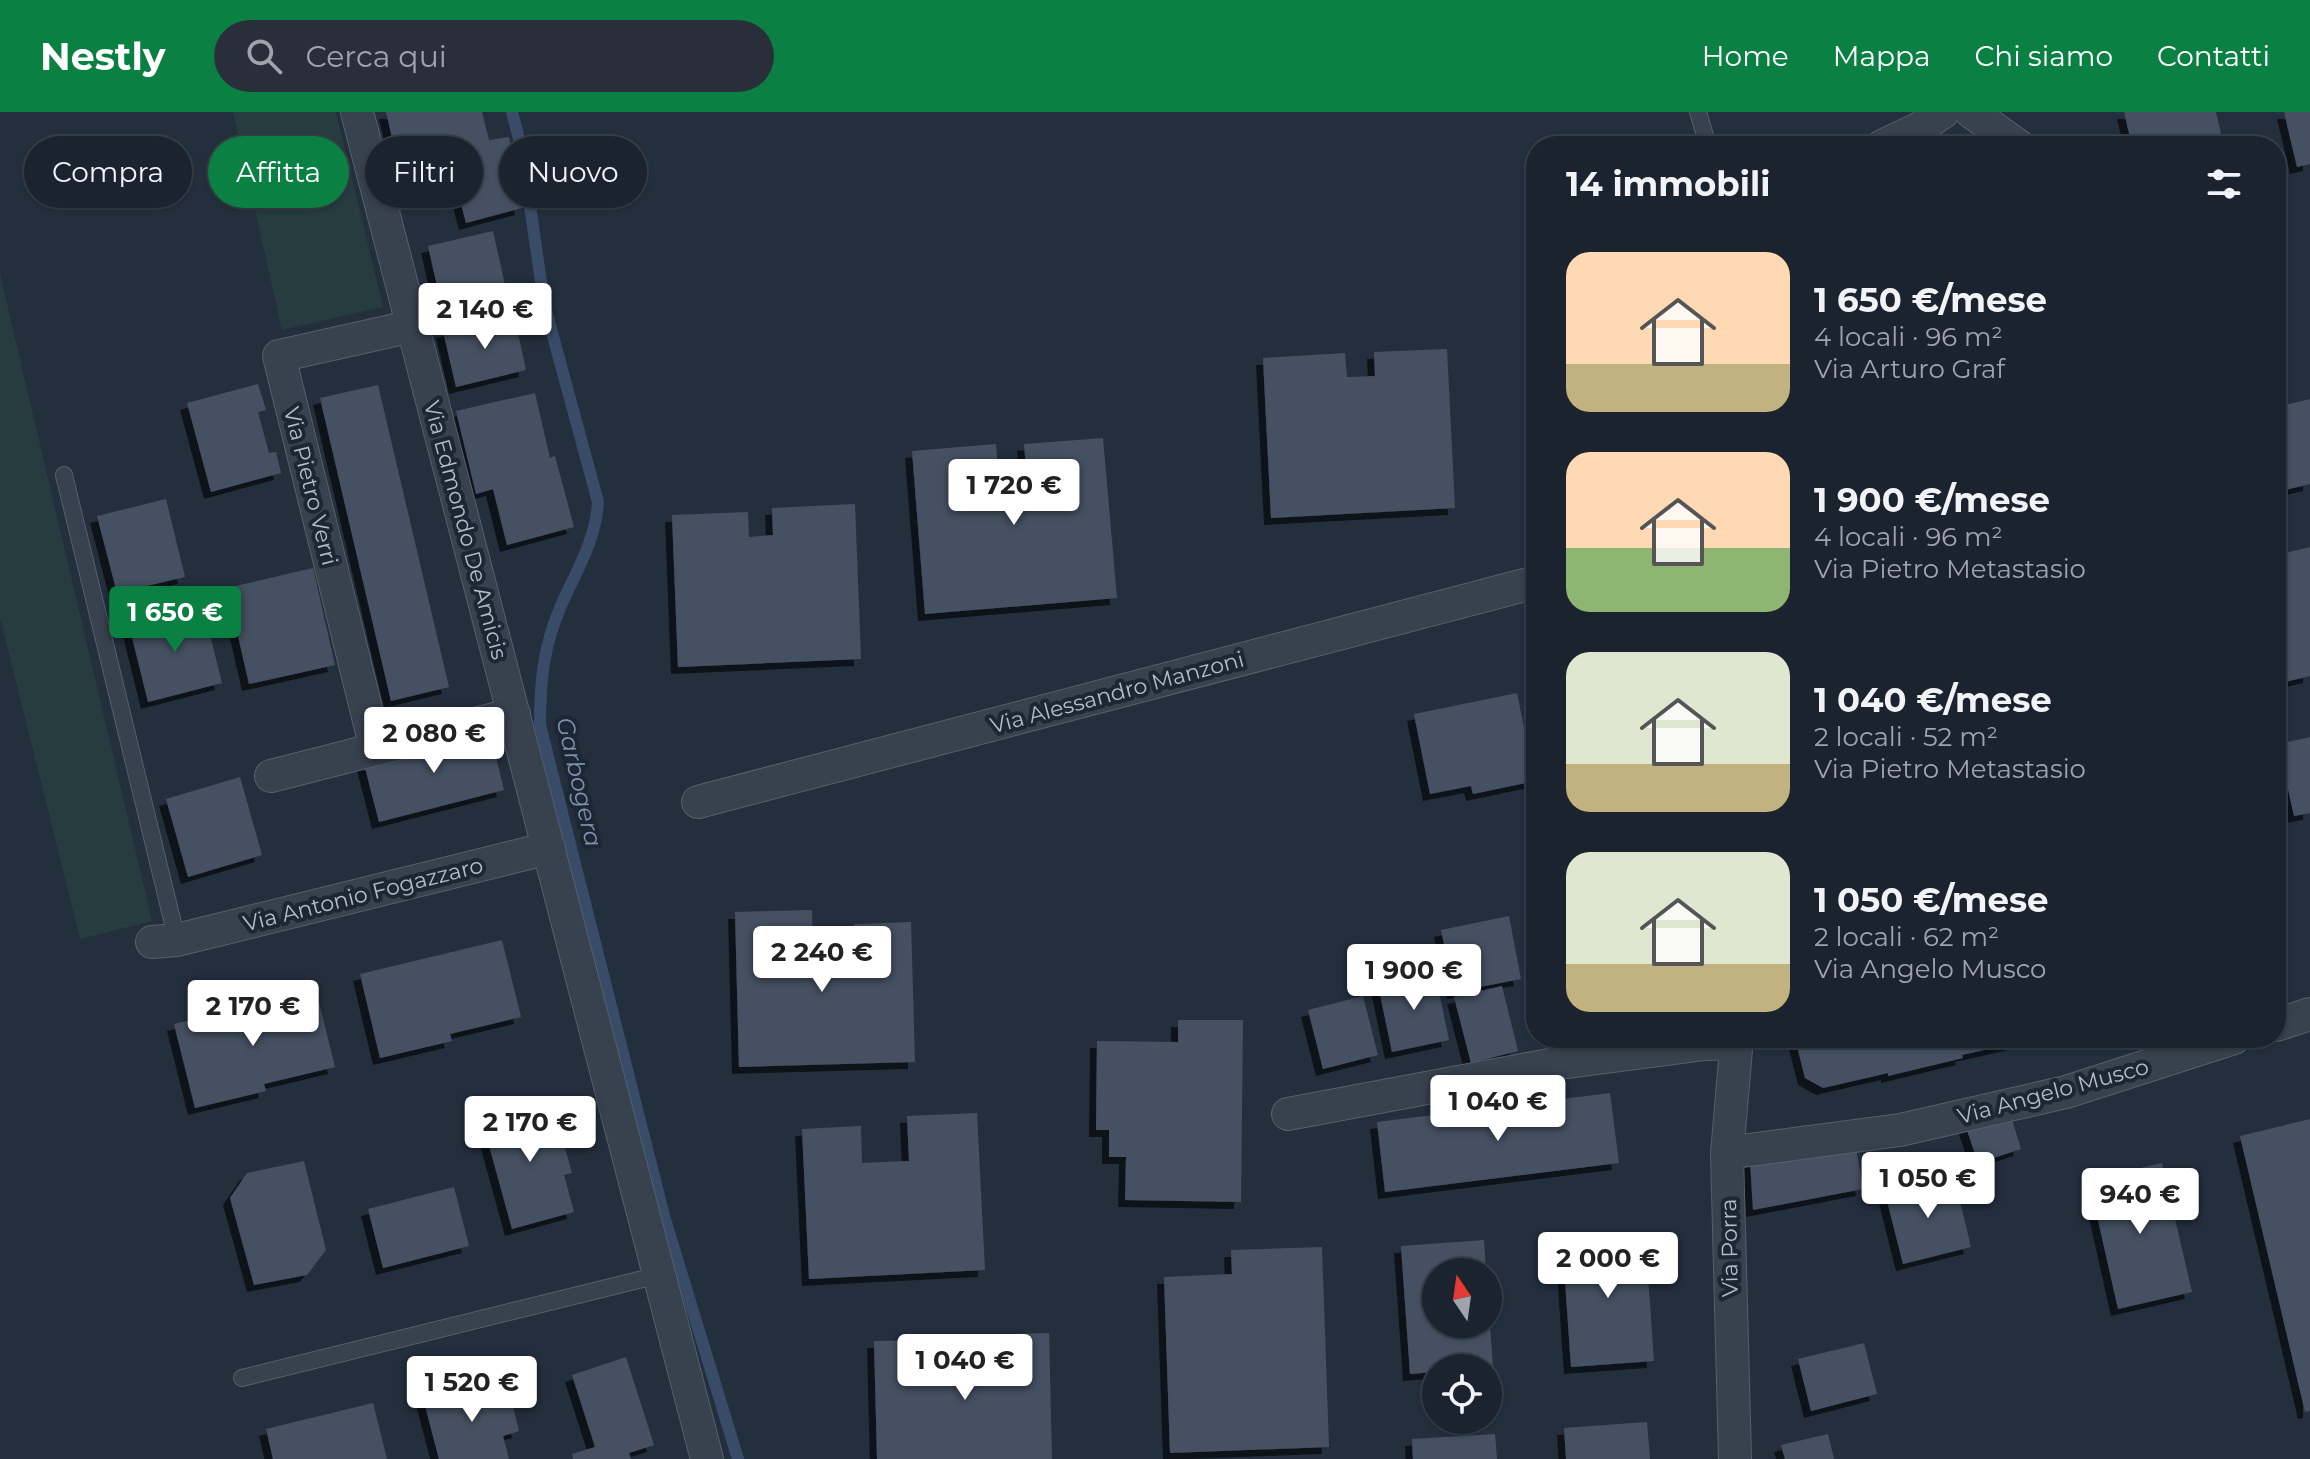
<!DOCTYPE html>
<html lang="it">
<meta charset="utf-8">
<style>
:root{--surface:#1b232e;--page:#282f3a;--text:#f1f3f6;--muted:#a0a4aa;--line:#39404a;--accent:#0b8043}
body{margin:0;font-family:Montserrat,sans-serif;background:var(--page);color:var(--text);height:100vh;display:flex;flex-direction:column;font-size:30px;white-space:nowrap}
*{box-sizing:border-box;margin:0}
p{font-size:26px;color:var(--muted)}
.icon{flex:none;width:44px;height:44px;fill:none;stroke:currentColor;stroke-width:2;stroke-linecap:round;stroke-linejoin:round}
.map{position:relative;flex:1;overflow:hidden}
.sheet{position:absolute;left:1526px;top:24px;width:760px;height:912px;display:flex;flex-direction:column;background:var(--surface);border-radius:32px;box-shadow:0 2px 6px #0004,0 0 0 2px var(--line)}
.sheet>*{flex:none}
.hud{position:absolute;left:24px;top:24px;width:760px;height:72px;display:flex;gap:16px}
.needle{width:52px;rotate:347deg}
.tools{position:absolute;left:1422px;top:1146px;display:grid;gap:16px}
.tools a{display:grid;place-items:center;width:80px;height:80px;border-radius:50%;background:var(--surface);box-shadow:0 2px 6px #0004,0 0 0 2px var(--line);font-size:40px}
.price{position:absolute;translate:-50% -68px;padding:0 18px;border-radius:8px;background:#fff;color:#222;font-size:26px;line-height:52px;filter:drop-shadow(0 2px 4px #0008)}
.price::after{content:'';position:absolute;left:50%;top:48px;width:24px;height:18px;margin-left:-12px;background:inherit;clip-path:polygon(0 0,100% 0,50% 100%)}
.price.active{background:var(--accent);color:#fff}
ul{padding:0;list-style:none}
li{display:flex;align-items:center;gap:24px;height:200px;padding:0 40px}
li span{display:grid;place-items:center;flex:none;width:224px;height:160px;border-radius:24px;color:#555}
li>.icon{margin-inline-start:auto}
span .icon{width:96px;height:96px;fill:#fffc;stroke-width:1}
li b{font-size:34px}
h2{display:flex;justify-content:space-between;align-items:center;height:96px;padding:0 40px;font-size:34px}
.chip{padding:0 28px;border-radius:36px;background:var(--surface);box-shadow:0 2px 6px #0004,0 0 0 2px var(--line);font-size:28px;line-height:72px}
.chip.active{background:var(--accent);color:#fff}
header{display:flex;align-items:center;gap:48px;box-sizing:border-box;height:112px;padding:0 40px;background:var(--accent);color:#fff}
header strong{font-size:38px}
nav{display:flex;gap:44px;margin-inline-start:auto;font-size:28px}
.search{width:560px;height:72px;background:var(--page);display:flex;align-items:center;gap:20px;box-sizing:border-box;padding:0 28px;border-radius:44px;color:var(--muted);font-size:30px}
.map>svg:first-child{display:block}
</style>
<header>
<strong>Nestly</strong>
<div class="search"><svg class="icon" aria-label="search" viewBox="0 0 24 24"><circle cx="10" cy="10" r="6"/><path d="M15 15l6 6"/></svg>Cerca qui</div>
<nav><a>Home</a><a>Mappa</a><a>Chi siamo</a><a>Contatti</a></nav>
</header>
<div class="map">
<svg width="2310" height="1347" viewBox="0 0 2310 1347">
<defs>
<filter id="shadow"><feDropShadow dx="-7" dy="7" stdDeviation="0" flood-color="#0009"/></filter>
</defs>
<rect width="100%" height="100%" fill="#242f3e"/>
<!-- green -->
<path fill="#263c3f" d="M 233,0 L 336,0 L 383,195 L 282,218 Z
M 0,162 L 152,809 L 80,827 L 0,505 Z"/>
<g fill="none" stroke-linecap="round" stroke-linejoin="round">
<!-- stream -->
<path stroke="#394c67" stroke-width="12" d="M 512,0 L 522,38 L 544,191 L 598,390 C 596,429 575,461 560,496 C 543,537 540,570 540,613 L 664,1104 L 738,1347"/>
</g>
<!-- building -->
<path fill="#455162" filter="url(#shadow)" d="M 386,0 L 482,0 L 489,28 L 509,25 L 522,96 L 466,111 L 449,47 L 400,59 Z
M 2124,0 L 2216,0 L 2224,34 L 2132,34 Z
M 2284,0 L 2310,0 L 2310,52 L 2297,55 Z
M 493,119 L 509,191 L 444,205 L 428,134 Z
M 514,203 L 526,258 L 456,275 L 443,219 Z
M 1447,237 L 1455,396 L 1271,406 L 1263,246 L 1345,241 L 1347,265 L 1375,264 L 1374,240 Z
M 258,272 L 266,298 L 258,300 L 269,341 L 276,340 L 281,361 L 211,380 L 187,291 Z
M 378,273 L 449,575 L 391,589 L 320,286 Z
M 535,281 L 550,346 L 555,344 L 574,415 L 507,433 L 493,377 L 476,382 L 456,299 Z
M 2310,287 L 2310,372 L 2276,380 L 2276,295 Z
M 1103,326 L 1117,486 L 925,502 L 912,339 L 996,332 L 998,359 L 1026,357 L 1024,332 Z
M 166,387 L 185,465 L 117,481 L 97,404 Z
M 855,392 L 861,547 L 678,555 L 672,403 L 748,400 L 749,425 L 773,423 L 772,396 Z
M 2310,435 L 2310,564 L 2276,572 L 2276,443 Z
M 313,456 L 335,553 L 249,572 L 227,476 Z
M 203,495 L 222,571 L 148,590 L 129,513 Z
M 1517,581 L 1535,669 L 1473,682 L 1471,674 L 1430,682 L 1414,602 Z
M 489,616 L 504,678 L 379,710 L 363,648 Z
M 2310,625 L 2310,701 L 2294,704 L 2278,632 Z
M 240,665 L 262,743 L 188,765 L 166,687 Z
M 812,798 L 813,851 L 855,850 L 854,812 L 911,810 L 915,950 L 739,955 L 735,800 Z
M 1509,804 L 1521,867 L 1454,880 L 1441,818 Z
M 502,828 L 521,905 L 450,922 L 452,929 L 380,946 L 360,862 Z
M 1435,861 L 1449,928 L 1392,940 L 1378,873 Z
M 1502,874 L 1518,939 L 1471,951 L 1454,885 Z
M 316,878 L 335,955 L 264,972 L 266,979 L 195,996 L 174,912 Z
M 1363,884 L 1378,943 L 1323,957 L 1308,898 Z
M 1178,908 L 1243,908 L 1241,1090 L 1125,1088 L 1126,1045 L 1109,1045 L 1109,1018 L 1096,1018 L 1097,929 L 1178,930 Z
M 1795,926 L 2022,926 L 2020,930 L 1962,943 L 1963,946 L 1888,964 L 1888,961 L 1823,976 L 1805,966 Z
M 1610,981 L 1619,1051 L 1385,1080 L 1377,1010 Z
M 552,989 L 572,1061 L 564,1063 L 574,1100 L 512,1117 L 482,1008 Z
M 977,1001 L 985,1158 L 809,1167 L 802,1017 L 861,1014 L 862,1051 L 909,1049 L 907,1004 Z
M 2010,1001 L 2021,1037 L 1978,1051 L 1966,1015 Z
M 2310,1007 L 2310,1299 L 2305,1300 L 2240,1024 Z
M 1855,1029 L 1863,1077 L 1753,1098 L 1750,1049 Z
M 304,1049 L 326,1138 L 307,1163 L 254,1173 L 230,1086 L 247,1061 Z
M 2162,1051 L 2192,1180 L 2118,1197 L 2089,1068 Z
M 1954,1064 L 1971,1135 L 1903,1152 L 1885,1081 Z
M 454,1075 L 469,1134 L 383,1156 L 368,1097 Z
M 1645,1120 L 1654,1249 L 1571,1255 L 1562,1126 Z
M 1484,1128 L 1486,1160 L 1436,1160 L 1436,1212 L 1490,1212 L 1493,1256 L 1436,1256 L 1436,1260 L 1410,1262 L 1401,1134 Z
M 1322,1135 L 1329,1335 L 1170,1341 L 1164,1165 L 1232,1162 L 1231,1138 Z
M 1049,1221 L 1052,1347 L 877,1347 L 874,1229 L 926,1228 L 927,1267 L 977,1265 L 976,1223 Z
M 1864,1231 L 1877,1282 L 1811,1299 L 1798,1247 Z
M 626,1245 L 654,1333 L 629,1341 L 631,1347 L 573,1347 L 572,1342 L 595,1335 L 572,1263 Z
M 508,1274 L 519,1319 L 503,1324 L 509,1347 L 439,1347 L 423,1286 L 459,1277 L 476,1282 Z
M 373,1291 L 387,1347 L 273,1347 L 266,1317 Z
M 1647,1310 L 1650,1347 L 1566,1347 L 1564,1316 Z
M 1495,1322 L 1497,1347 L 1413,1347 L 1412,1327 Z
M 1828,1322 L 1834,1347 L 1785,1347 L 1781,1333 Z"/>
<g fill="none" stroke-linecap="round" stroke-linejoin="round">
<!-- lane casing -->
<g stroke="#565f6c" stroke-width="18">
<path id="lane" d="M 1698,0 L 1708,34
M 64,363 L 177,828
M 242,1266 L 659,1163"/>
</g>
<!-- street casing -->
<g stroke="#565f6c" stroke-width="34">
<path id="street" d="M 357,0 L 707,1347
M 1971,0 L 2019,34
M 1882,34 L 1920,16 L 1943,0
M 376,637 L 279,244 L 413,214
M 271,664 L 514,602
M 698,690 L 1536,470
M 152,830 L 177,828 L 549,736
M 2276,913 L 2310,902
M 1288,1002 L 1560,951 L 1705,932 L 1737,931
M 1727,1041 L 1900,1018 L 2066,980 L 2234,926
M 1735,1347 L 1727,1041 L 1737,926"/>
</g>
<!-- lane -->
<use href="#lane" stroke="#38414e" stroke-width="16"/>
<!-- street -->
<use href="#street" stroke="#38414e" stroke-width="32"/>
</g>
<g text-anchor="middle" stroke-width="8" stroke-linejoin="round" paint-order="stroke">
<!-- street labels -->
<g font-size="22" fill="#b4bcc9" stroke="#1d2633">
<text transform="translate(311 374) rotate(76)" y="8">Via Pietro Verri</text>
<text transform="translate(466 418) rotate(75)" y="8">Via Edmondo De Amicis</text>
<text transform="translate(1117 580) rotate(-15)" y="8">Via Alessandro Manzoni</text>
<text transform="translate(363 782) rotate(-14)" y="8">Via Antonio Fogazzaro</text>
<text transform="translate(2053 979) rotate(-15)" y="8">Via Angelo Musco</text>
<text transform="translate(1729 1136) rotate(-91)" y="8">Via Porra</text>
</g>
<!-- water labels -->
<g font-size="24" font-style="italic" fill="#7c92b1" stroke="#1d2633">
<text transform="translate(579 670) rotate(77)" y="8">Garbogera</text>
</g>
</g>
</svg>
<div class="tools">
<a><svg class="needle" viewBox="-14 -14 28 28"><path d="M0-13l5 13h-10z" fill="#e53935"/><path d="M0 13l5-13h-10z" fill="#a0a4aa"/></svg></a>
<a><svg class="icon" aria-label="locate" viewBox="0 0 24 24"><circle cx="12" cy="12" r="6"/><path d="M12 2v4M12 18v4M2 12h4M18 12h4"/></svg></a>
</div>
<b class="price" style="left:485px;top:239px">2 140 €</b>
<b class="price" style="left:1014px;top:415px">1 720 €</b>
<b class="price active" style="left:175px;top:542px">1 650 €</b>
<b class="price" style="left:434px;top:663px">2 080 €</b>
<b class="price" style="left:822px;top:882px">2 240 €</b>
<b class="price" style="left:1414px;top:900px">1 900 €</b>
<b class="price" style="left:253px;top:936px">2 170 €</b>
<b class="price" style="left:1498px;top:1031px">1 040 €</b>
<b class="price" style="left:530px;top:1052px">2 170 €</b>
<b class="price" style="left:1928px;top:1108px">1 050 €</b>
<b class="price" style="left:2140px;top:1124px">940 €</b>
<b class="price" style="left:1608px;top:1188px">2 000 €</b>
<b class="price" style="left:965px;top:1290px">1 040 €</b>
<b class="price" style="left:472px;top:1312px">1 520 €</b>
<div class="hud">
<a class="chip">Compra</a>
<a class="chip active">Affitta</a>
<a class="chip">Filtri</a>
<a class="chip">Nuovo</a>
</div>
<section class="sheet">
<h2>14 immobili<svg class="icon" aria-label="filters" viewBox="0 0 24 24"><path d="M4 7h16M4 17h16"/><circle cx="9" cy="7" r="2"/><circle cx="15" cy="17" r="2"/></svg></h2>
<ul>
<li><span style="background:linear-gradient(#ffd9b3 70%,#c2b280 0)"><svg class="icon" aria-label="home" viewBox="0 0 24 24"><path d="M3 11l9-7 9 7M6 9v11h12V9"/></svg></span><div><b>1 650 €/mese</b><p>4 locali · 96 m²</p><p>Via Arturo Graf</p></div></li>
<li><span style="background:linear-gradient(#ffd9b3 60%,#8fb573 0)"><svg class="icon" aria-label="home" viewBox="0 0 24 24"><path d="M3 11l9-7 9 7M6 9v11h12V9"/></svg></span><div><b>1 900 €/mese</b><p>4 locali · 96 m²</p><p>Via Pietro Metastasio</p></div></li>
<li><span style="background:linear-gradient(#dfe7d0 70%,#c2b280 0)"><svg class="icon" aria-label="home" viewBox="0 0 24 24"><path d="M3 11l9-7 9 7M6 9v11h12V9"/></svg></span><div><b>1 040 €/mese</b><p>2 locali · 52 m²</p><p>Via Pietro Metastasio</p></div></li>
<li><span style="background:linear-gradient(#dfe7d0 70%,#c2b280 0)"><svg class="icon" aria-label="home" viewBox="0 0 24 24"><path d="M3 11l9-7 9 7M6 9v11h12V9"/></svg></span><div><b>1 050 €/mese</b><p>2 locali · 62 m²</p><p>Via Angelo Musco</p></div></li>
</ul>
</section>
</div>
